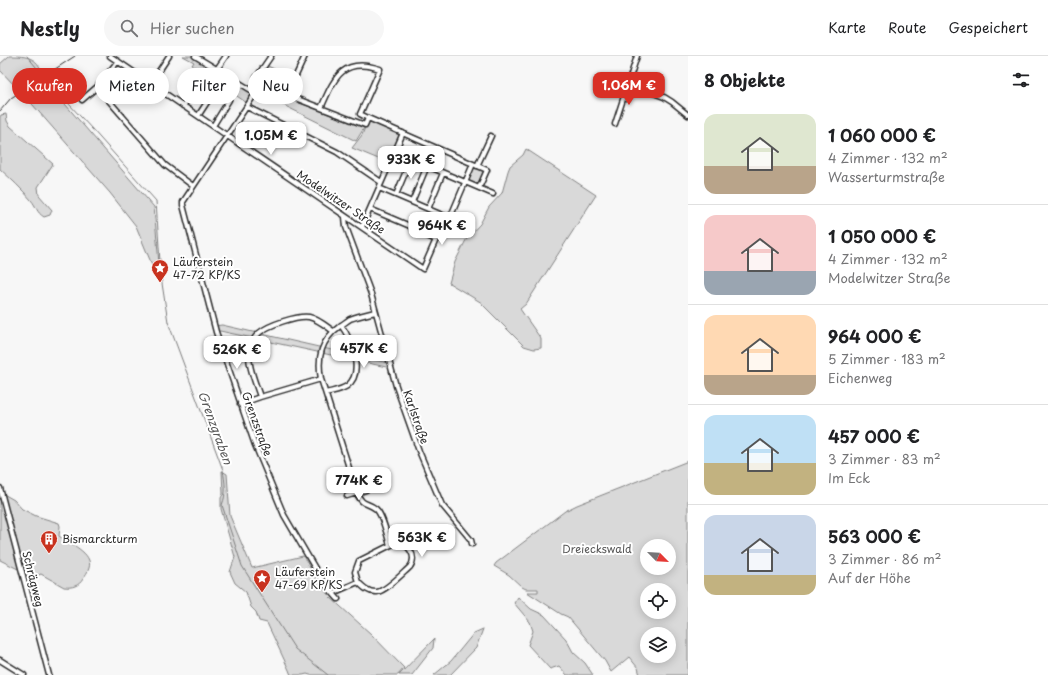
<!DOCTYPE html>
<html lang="de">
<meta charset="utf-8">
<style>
:root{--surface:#fff;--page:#f6f6f6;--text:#202124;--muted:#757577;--line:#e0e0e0;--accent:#d93025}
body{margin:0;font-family:"Playpen Sans",sans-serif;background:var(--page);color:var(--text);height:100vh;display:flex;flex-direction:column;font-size:15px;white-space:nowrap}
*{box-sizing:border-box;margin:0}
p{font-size:13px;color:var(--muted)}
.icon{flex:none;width:22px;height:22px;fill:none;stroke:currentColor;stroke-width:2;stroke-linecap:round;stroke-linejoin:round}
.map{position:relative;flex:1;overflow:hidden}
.drawer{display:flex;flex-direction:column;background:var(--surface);width:360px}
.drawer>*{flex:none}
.guide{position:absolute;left:12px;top:12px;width:380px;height:36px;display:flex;gap:8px}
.needle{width:26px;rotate:114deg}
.tools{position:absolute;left:640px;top:483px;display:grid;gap:8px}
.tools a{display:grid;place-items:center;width:36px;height:36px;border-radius:50%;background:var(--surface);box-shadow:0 2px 10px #0003;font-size:20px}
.price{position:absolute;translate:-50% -34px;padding:0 9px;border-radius:8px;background:#fff;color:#222;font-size:13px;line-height:26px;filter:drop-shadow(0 1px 2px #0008)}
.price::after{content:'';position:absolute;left:50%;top:24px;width:12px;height:9px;margin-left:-6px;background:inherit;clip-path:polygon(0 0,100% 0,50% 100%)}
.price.active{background:var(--accent);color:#fff}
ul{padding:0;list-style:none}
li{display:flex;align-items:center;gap:12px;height:100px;padding:0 16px}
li+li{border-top:1px solid var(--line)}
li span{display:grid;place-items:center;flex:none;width:112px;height:80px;border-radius:12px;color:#555}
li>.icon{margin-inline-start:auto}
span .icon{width:48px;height:48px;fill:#fffc;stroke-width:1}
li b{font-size:17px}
h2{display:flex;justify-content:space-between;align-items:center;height:48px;padding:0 16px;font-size:17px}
.tag{padding:0 14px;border-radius:18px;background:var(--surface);box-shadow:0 2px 10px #0003;font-size:14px;line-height:36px}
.tag.active{background:var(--accent);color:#fff}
header{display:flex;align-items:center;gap:24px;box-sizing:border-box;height:56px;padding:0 20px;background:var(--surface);border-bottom:1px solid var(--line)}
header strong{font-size:19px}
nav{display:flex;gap:22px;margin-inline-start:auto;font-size:14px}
.search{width:280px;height:36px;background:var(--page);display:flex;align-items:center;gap:10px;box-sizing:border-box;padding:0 14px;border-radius:22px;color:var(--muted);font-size:15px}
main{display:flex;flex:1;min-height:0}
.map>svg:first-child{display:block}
</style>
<header>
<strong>Nestly</strong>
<div class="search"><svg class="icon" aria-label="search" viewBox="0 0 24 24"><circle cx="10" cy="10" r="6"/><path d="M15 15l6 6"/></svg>Hier suchen</div>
<nav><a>Karte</a><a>Route</a><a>Gespeichert</a></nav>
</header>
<main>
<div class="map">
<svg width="688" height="619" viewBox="0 0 688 619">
<rect width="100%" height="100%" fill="#f7f7f7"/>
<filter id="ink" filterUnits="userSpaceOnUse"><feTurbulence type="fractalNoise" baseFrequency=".025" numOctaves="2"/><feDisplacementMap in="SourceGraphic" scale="8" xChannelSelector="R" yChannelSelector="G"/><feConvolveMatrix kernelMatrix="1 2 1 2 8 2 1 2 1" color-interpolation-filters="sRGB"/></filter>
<g filter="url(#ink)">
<!-- green -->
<path fill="#d9d9d9" stroke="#828282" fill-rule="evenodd" d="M 9,0 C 23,0 36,0 41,14 L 15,30 L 0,14 L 0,8 Z
M 183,0 L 192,0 L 253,38 L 247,47 L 192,9 L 194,6 Z
M 268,10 L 276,14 L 269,30 L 260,26 L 260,23 Z
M 46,26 L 154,151 L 160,219 L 157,221 L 136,170 L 110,137 L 25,40 Z
M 262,32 L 364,72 L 356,85 L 259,37 Z
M 6,58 L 7,65 L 10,70 L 53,108 L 38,131 L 39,139 L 52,154 L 50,159 L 44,161 C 36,156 37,151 31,144 C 22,133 11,123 0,113 L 0,61 L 1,59 Z
M 368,64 L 399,77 L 399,81 L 388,107 L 352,92 L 362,79 Z
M 526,93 L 596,139 L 526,248 L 520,253 L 541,283 L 541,292 L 534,293 L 524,290 L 482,248 L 482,247 L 449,227 L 455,206 L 467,182 L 480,168 L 489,151 L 502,137 L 508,115 L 510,110 L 523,99 Z
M 476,111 L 484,114 L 485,117 L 479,129 L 477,130 L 469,126 L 468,124 L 473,112 Z
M 222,269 L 389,307 L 391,312 L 220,275 L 216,276 L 214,270 Z
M 688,405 L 688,619 L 640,619 L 638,612 L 629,601 L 611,616 L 605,605 L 568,561 L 561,558 L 527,536 L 538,536 L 538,533 L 526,533 L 522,531 L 509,519 L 494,510 L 496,507 L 565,455 L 577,449 ZM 647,490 L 669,490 L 669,512 L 647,512 ZM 647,534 L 669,534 L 669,556 L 647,556 ZM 647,578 L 669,578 L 669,600 L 647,600 Z
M 222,415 L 227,418 L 230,460 L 252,512 L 303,500 L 321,530 L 330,541 L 371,578 L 404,612 L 398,619 L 310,619 L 307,618 L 303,619 L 291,619 L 289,614 L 267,567 L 259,565 L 256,556 L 251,551 L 246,536 L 235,527 L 230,516 L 235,501 L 221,453 L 221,442 L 223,438 Z
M 0,436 L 14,444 L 22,453 L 36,460 L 59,467 L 60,470 L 59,480 C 68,487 94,497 89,512 C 88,516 85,519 83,523 C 79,530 72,532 64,531 L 41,518 L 33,521 L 28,530 L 24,529 L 20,514 L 0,504 Z
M 518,541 L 531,553 L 544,559 L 566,583 L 573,596 L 585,607 L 593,619 L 567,619 L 559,610 L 550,613 L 528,589 L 533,575 L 530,566 L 514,547 Z
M 483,573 L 476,592 L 450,619 L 434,619 L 451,605 L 474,577 Z
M 434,583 L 433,592 L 412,619 L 399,619 Z"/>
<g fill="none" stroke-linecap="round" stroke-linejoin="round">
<!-- stream -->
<path stroke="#7b7b7b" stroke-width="1" d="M 27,0 L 41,17
M 46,23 L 92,73 L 156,145 L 161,221 L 168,266 L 223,414 C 225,426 227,437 222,449 L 242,510 L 261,540 L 295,593 L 328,619"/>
<!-- street casing -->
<g stroke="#2b2b2b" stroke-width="7">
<path id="street" d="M 110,0 L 423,213 L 446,161
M 195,0 L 256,37
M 271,0 L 256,22 L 256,27 L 365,69 L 368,62 L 487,114 L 479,132
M 217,13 L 226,0
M 151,27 L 169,0
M 627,27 L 664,41 L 672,46 L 688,59
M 261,29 L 183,146 L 183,149 L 216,276 L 255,389 L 284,459 L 323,526 L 338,543
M 97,31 L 165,109 L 193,130
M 287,39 L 305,0
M 82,44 L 97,31 L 118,5
M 183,50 L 201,24
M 247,51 L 337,96 L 381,126
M 321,52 C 334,23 342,0 380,13 L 360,58 L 368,62
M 198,60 L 215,34
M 615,68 L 637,0
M 213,70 L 229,44
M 395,96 L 493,138
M 477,110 L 491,80
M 379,132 L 468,170
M 396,139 L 411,103
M 412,146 L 427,110
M 370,153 L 410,170 L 412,173 L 436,184
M 428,153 L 443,117
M 345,161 L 346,171 L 371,238 L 396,330 L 419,395 L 442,449 L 471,484 L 472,488
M 450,162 L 473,108
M 362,171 L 403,77
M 375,256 C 367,258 358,260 350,263 C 347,265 343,268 340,270 C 321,284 317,301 321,323 L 357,437 C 363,451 366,445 376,453 C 383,459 387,480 390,489
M 326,337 C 333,335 341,334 347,330 C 365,317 351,283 341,269
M 260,341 C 256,328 246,306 250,293 C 251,287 255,281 259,277 C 268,269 298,259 309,261 C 318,263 326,270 333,275
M 240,348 L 260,341 L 321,323
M 0,432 L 49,619
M 347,440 L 366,434
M 333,537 L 358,526 C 363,531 369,537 377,536 C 386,535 403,517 410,511 C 418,500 408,486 395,487 L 359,505 L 355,516 L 358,526
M 0,604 L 24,619"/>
</g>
<!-- street -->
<use href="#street" stroke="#fff" stroke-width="4"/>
<!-- tram -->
<path stroke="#2b2b2b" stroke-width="1" d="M 0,55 L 11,42 L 75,0"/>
</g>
</g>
<!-- icons -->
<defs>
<g id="sight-pin" transform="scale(0.9)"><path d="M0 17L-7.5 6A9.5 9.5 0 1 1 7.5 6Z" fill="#c8321e" stroke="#fff"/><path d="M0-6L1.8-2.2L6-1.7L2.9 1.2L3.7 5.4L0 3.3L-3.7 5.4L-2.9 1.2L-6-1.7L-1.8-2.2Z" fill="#fff"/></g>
<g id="building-pin" transform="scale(0.9)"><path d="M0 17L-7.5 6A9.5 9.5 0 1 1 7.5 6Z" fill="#c8321e" stroke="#fff"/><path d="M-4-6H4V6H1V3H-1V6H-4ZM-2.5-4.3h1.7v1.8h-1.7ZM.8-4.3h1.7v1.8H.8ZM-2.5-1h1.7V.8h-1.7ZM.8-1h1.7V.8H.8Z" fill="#fff"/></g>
</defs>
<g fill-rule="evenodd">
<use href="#sight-pin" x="160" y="212"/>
<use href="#building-pin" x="49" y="483"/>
<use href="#sight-pin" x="262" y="522"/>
</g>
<g text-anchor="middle" stroke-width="4" stroke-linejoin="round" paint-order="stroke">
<!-- street labels -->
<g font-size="11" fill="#2b2b2b" stroke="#fff">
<text transform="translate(341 146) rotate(34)" y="4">Modelwitzer Straße</text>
<text transform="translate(416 361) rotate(71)" y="4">Karlstraße</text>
<text transform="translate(257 368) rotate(70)" y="4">Grenzstraße</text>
<text transform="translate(33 523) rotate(76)" y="4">Schrägweg</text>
</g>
<!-- poi labels -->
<g font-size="11" fill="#2b2b2b" stroke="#fff" text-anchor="start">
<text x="173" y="210">Läuferstein<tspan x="173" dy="13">47-72 KP/KS</tspan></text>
<text x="62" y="487">Bismarckturm</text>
<text x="275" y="520">Läuferstein<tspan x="275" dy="13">47-69 KP/KS</tspan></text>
</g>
<!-- park labels -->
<g font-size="11" fill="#565656" stroke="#fff">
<text x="597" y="497">Dreieckswald</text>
</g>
<!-- water labels -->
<g font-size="12" font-style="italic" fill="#5a5a5a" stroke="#fff">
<text transform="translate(215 372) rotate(70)" y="4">Grenzgraben</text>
</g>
</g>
</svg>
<div class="tools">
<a><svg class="needle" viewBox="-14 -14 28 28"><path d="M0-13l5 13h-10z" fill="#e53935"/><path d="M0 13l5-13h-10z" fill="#757577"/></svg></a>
<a><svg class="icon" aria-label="locate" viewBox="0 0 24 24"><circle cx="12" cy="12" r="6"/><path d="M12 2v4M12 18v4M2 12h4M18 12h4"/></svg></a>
<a><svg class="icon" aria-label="layers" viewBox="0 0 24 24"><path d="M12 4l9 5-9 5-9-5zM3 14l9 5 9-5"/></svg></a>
</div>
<b class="price active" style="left:629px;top:50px">1.06M €</b>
<b class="price" style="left:271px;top:100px">1.05M €</b>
<b class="price" style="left:411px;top:124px">933K €</b>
<b class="price" style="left:442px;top:190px">964K €</b>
<b class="price" style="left:364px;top:313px">457K €</b>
<b class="price" style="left:237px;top:314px">526K €</b>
<b class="price" style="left:359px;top:445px">774K €</b>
<b class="price" style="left:422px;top:502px">563K €</b>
<div class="guide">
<a class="tag active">Kaufen</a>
<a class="tag">Mieten</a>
<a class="tag">Filter</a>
<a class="tag">Neu</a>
</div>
</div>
<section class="drawer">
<h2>8 Objekte<svg class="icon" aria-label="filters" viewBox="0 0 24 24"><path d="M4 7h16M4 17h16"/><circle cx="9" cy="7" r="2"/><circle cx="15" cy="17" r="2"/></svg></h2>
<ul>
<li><span style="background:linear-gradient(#dfe7d0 65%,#b9a48a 0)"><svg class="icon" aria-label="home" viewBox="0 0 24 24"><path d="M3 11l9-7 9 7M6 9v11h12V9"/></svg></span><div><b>1 060 000 €</b><p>4 Zimmer · 132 m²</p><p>Wasserturmstraße</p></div></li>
<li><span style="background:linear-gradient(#f6c9c9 70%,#9aa5b1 0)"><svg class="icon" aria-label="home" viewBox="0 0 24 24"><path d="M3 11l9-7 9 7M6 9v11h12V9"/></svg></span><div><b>1 050 000 €</b><p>4 Zimmer · 132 m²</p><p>Modelwitzer Straße</p></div></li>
<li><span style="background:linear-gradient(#ffd9b3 75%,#b9a48a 0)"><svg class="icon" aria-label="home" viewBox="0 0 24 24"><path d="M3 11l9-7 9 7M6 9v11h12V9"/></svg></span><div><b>964 000 €</b><p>5 Zimmer · 183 m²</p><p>Eichenweg</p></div></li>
<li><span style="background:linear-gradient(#bfe0f5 60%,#c2b280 0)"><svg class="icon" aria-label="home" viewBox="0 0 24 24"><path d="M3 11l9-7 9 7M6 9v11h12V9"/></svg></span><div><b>457 000 €</b><p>3 Zimmer · 83 m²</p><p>Im Eck</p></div></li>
<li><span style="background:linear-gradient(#c9d6e8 75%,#c2b280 0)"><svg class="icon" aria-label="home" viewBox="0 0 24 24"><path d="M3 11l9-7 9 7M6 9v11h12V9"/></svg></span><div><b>563 000 €</b><p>3 Zimmer · 86 m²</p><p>Auf der Höhe</p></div></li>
</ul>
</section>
</main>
